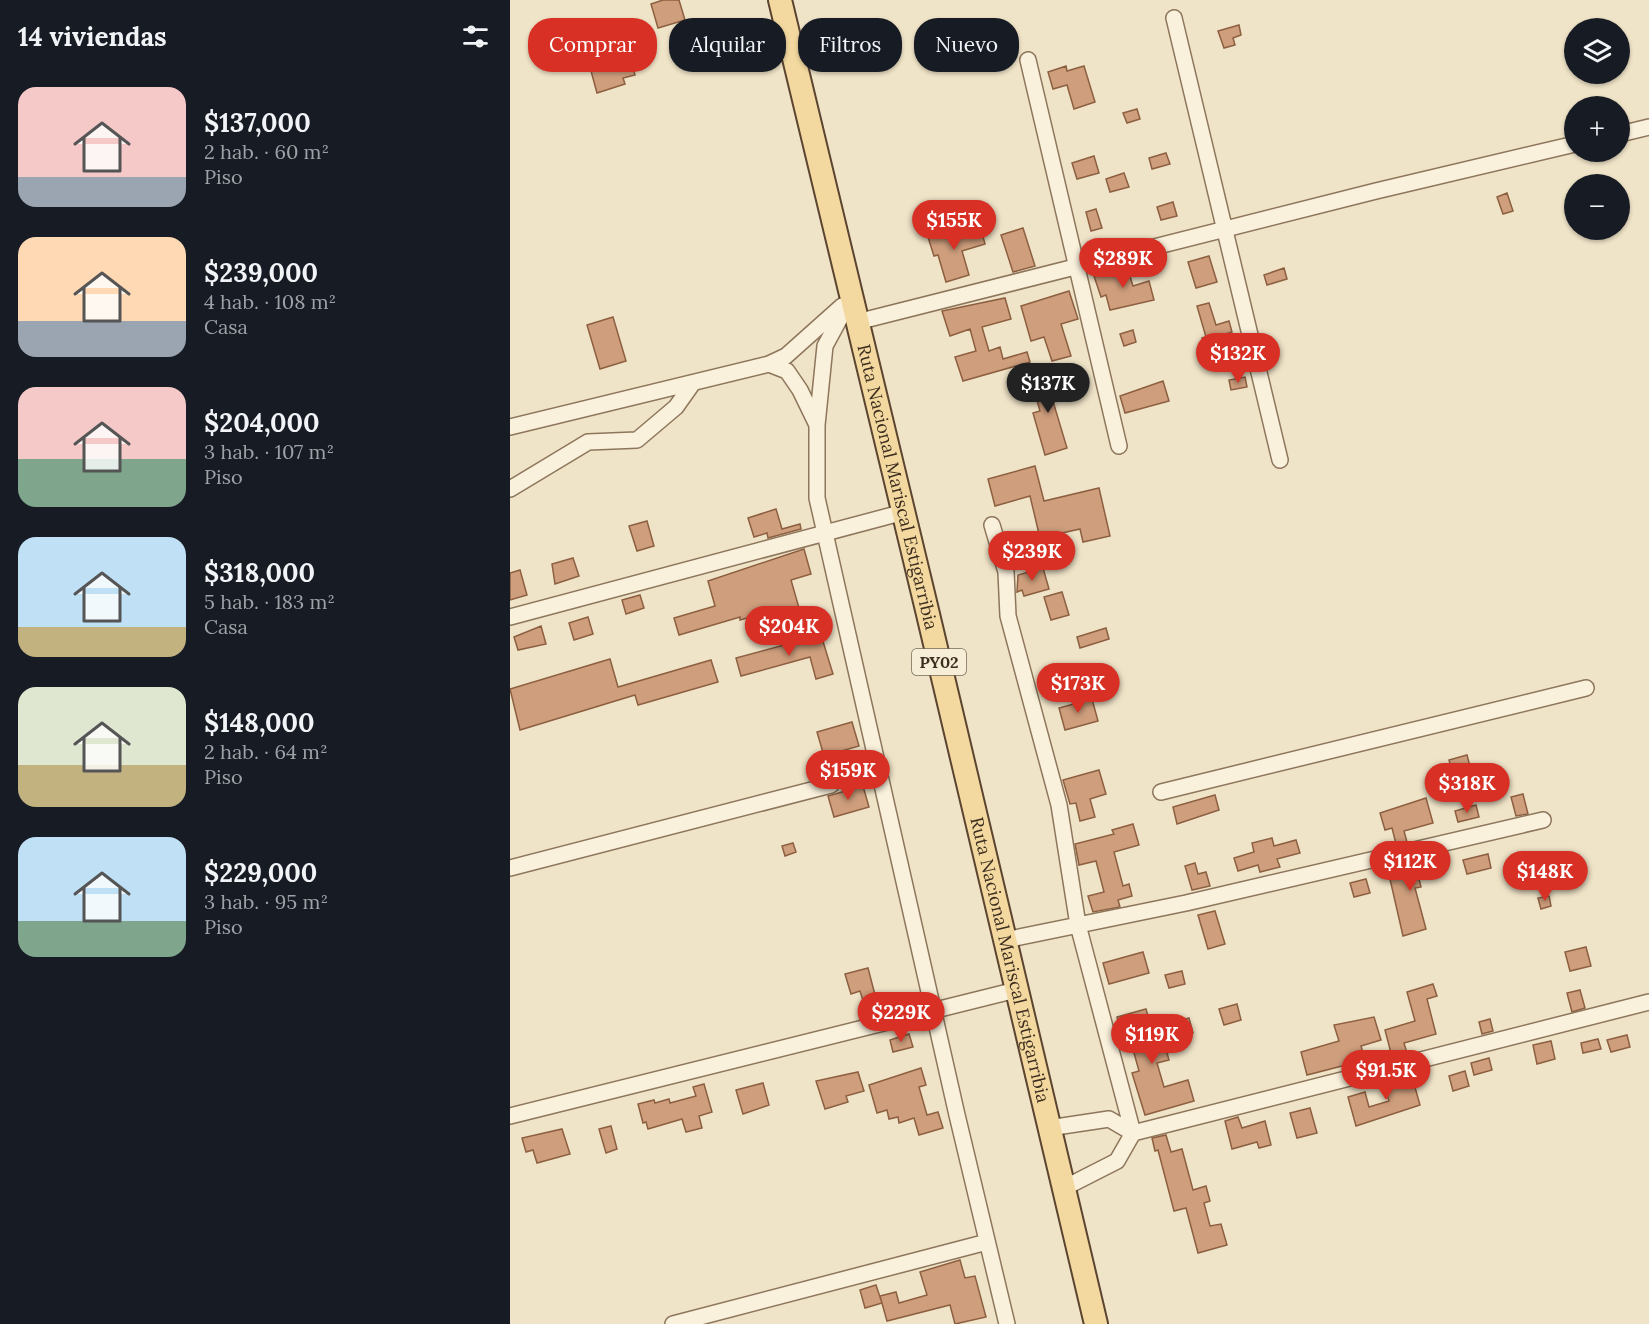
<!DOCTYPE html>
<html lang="es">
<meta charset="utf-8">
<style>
:root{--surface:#171b24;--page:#20242c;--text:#f1f3f6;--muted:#9ea1a6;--accent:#d93025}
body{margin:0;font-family:Lora,serif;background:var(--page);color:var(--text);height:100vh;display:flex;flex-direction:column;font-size:22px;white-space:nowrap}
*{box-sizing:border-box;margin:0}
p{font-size:20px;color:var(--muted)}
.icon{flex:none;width:33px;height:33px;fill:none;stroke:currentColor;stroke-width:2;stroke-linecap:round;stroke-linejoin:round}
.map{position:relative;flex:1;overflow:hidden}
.drawer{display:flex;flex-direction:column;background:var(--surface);width:510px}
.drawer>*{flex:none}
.hud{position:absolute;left:18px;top:18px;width:570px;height:54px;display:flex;gap:12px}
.buttons{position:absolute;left:1054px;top:18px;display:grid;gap:12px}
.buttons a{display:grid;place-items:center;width:66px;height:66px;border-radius:50%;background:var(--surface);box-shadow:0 2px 4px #0004;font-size:30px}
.price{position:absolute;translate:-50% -51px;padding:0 14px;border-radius:21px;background:var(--accent);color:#fff;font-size:20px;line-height:39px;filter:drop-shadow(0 2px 3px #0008)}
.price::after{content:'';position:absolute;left:50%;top:36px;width:18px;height:14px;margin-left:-9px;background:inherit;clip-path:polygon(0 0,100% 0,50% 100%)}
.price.selected{background:#222;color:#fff}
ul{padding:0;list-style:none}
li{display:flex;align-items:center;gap:18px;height:150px;padding:0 18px}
li span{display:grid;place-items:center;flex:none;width:168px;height:120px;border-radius:18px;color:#555}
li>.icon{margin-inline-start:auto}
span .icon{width:72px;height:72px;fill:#fffc;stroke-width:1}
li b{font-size:26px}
h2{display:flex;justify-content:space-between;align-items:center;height:72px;padding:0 18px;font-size:26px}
.pill{padding:0 21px;border-radius:24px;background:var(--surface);box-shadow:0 2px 4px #0004;font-size:21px;line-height:54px}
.pill.selected{background:var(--accent);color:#fff}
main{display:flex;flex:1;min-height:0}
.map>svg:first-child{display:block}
</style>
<main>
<section class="drawer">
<h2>14 viviendas<svg class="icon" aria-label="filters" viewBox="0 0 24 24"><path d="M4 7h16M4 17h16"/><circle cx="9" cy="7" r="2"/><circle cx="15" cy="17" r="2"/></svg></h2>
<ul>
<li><span style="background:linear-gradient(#f6c9c9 75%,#9aa5b1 0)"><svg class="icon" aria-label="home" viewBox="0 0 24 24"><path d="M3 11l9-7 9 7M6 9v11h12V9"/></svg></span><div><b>$137,000</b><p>2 hab. · 60 m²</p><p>Piso</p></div></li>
<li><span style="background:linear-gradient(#ffd9b3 70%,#9aa5b1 0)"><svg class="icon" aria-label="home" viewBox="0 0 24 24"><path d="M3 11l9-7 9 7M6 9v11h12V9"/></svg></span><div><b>$239,000</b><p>4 hab. · 108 m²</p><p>Casa</p></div></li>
<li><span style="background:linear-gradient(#f6c9c9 60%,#7fa58c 0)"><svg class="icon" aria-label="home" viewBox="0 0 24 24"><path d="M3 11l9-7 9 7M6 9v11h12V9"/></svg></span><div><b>$204,000</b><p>3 hab. · 107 m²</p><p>Piso</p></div></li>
<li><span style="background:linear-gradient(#bfe0f5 75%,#c2b280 0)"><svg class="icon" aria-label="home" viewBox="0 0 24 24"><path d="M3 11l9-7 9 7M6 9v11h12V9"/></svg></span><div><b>$318,000</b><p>5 hab. · 183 m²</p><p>Casa</p></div></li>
<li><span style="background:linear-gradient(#dfe7d0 65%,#c2b280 0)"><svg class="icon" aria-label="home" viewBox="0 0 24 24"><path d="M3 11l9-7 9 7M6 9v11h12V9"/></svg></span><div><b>$148,000</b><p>2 hab. · 64 m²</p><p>Piso</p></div></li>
<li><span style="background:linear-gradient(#bfe0f5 70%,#7fa58c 0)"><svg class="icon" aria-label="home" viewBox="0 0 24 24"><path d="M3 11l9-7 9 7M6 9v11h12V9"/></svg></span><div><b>$229,000</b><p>3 hab. · 95 m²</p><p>Piso</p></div></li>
</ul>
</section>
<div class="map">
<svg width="1139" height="1324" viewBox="0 0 1139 1324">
<rect width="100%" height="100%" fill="#f0e4c8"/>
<!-- building -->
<path fill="#cf9f7d" stroke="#8d5f41" stroke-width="1.5" d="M 153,0 L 169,0 L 175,20 L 148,28 L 141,4 Z
M 729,25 L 731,35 L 723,38 L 725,45 L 714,48 L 708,31 Z
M 105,52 L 108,64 L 121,60 L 125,75 L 113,78 L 115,84 L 87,93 L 78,60 Z
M 556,66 L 557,71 L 574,66 L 585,102 L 564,109 L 557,85 L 543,89 L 538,72 Z
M 627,109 L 630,119 L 617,123 L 613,113 Z
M 656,153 L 660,164 L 642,169 L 639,158 Z
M 584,156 L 589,173 L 567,179 L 562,163 Z
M 614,173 L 619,187 L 600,192 L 596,179 Z
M 997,193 L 1003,211 L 993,214 L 987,197 Z
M 663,202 L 667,216 L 651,220 L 647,207 Z
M 586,209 L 592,228 L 581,231 L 576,212 Z
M 435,228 L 438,239 L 471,229 L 475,244 L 452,251 L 459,275 L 436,282 L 428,255 L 424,256 L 417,234 Z
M 513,228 L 525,266 L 503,272 L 491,235 Z
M 699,256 L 707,282 L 686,288 L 678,262 Z
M 617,267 L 623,286 L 639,281 L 644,300 L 600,310 L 596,295 L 591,297 L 584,276 Z
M 774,268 L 777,279 L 757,285 L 754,275 Z
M 559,291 L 568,319 L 551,324 L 561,356 L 542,361 L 534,337 L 521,341 L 511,306 Z
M 495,298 L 501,319 L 472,327 L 479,351 L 490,347 L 493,359 L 517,352 L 520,362 L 453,381 L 445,357 L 466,351 L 460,329 L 440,336 L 432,311 Z
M 699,303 L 706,325 L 719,321 L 722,332 L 709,336 L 712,347 L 696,352 L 692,338 L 696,337 L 687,306 Z
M 103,317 L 116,361 L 90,369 L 77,325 Z
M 623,330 L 626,342 L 614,346 L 610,334 Z
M 543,367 L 549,385 L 539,388 L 557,448 L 535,455 L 523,413 L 530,411 L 522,383 L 532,380 L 529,372 Z
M 735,377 L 737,387 L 721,390 L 719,380 Z
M 653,381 L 659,401 L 615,413 L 610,396 Z
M 525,466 L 534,501 L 589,488 L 600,536 L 573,542 L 570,529 L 530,538 L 520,496 L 485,506 L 478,479 Z
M 266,509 L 272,529 L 290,524 L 291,529 L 258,538 L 257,533 L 244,537 L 238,518 Z
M 137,521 L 144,546 L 127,551 L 119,526 Z
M 294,549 L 301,574 L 281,580 L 289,608 L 261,617 L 259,612 L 230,620 L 230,617 L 169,635 L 164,618 L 205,606 L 198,581 Z
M 63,558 L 69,576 L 45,584 L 42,564 Z
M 533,568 L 539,589 L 514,596 L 512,590 L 507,592 L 508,575 Z
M 10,570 L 17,595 L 0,600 L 0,573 Z
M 552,592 L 559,615 L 541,620 L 534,597 Z
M 130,595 L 134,608 L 116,614 L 112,600 Z
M 78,617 L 83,634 L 64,640 L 59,623 Z
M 31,626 L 36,644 L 8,650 L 4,637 Z
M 596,628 L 599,639 L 570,648 L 567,637 Z
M 311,635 L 323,674 L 306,679 L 300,657 L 231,676 L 226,658 Z
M 100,659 L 108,687 L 201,660 L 208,682 L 128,705 L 125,695 L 10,730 L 0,689 Z
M 582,699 L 588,721 L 555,730 L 549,708 Z
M 342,722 L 349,746 L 314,756 L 307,732 Z
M 957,755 L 962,774 L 944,779 L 939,760 Z
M 589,770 L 596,794 L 580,799 L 585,817 L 570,821 L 566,803 L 560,804 L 553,780 Z
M 353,786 L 359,807 L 324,817 L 318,796 Z
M 1013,794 L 1018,814 L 1006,816 L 1001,797 Z
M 705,795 L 709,810 L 667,824 L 663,807 Z
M 916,798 L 923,823 L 894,831 L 897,842 L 886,844 L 882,828 L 875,830 L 870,813 Z
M 966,805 L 969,817 L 948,822 L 945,811 Z
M 623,824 L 629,845 L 604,852 L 613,886 L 619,884 L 622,896 L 608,900 L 610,907 L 583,912 L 578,896 L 594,892 L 586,861 L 569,865 L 565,844 L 604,834 L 602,830 Z
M 762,838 L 764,846 L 786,840 L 790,853 L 767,859 L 770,867 L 750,872 L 748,865 L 728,871 L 724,858 L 744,852 L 742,843 Z
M 283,843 L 286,852 L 275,856 L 272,846 Z
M 929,854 L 931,864 L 907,871 L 911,887 L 905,888 L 916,929 L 893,936 L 877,866 Z
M 978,854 L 981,868 L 957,874 L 953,860 Z
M 685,863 L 688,874 L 696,872 L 700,886 L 682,890 L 675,866 Z
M 856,879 L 860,893 L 844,897 L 840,883 Z
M 1039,896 L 1041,906 L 1031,909 L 1028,898 Z
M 705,911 L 715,944 L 698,949 L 688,915 Z
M 1076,947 L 1081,966 L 1060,971 L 1055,952 Z
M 633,952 L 639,973 L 599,984 L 593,963 Z
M 358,968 L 370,1014 L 358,1017 L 350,991 L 341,994 L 335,974 Z
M 672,971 L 675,984 L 659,988 L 655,975 Z
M 923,984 L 927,996 L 917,999 L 926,1034 L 894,1043 L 897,1053 L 882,1057 L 875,1030 L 905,1021 L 897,992 Z
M 1070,990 L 1075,1008 L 1062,1012 L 1057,993 Z
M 727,1004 L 731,1020 L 714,1025 L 709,1009 Z
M 636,1009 L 645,1041 L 660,1037 L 664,1051 L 657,1053 L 659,1060 L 647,1063 L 654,1087 L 678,1080 L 684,1101 L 635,1115 L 622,1073 L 629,1071 L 619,1035 L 612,1037 L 607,1017 Z
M 864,1017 L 871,1040 L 851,1046 L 856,1064 L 837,1069 L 836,1065 L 797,1075 L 791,1052 L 829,1041 L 824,1025 Z
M 679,1018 L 683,1033 L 667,1038 L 663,1023 Z
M 980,1019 L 983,1031 L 972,1034 L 969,1022 Z
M 399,1034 L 403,1047 L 383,1052 L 380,1040 Z
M 1117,1035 L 1120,1047 L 1101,1052 L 1097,1040 Z
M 1088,1039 L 1091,1049 L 1073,1053 L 1071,1043 Z
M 1041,1041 L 1045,1059 L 1027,1064 L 1023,1045 Z
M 979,1058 L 982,1070 L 964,1075 L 961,1063 Z
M 411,1068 L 416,1085 L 409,1087 L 417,1115 L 428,1112 L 433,1128 L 409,1135 L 404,1118 L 389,1123 L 388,1117 L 379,1119 L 377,1110 L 367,1113 L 359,1085 Z
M 955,1071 L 959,1086 L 943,1091 L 939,1076 Z
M 348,1072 L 354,1091 L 336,1096 L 338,1102 L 315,1109 L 306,1081 Z
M 901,1073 L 910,1105 L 846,1126 L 838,1097 L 855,1092 L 859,1107 L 879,1101 L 873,1081 Z
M 253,1083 L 259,1105 L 233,1114 L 226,1090 Z
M 194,1084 L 202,1112 L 189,1116 L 192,1128 L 176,1132 L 172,1119 L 138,1129 L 136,1122 L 133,1123 L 128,1104 L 144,1100 L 145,1103 L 159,1099 L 160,1103 L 186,1096 L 183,1087 Z
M 800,1108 L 807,1133 L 787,1138 L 780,1113 Z
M 728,1117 L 732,1128 L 755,1121 L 761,1145 L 749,1148 L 747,1142 L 722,1149 L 715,1121 Z
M 101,1126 L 107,1149 L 96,1153 L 89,1129 Z
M 52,1129 L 60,1154 L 27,1163 L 23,1150 L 16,1152 L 12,1138 Z
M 656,1135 L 661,1152 L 672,1149 L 683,1190 L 696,1186 L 700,1201 L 694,1203 L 700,1226 L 711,1224 L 717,1245 L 688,1253 L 676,1208 L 664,1211 L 648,1150 L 645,1151 L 642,1138 Z
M 450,1260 L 455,1278 L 465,1276 L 476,1317 L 445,1324 L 440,1305 L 377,1321 L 370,1296 L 386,1292 L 389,1303 L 417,1295 L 410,1272 Z
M 366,1285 L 372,1303 L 355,1308 L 350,1290 Z"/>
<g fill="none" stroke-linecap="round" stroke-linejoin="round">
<!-- street casing -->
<g stroke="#8d765c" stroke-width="18">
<path id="street" d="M 664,18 L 770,460
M 518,60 L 609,446
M 1110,134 L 1139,127
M 341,298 L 315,346 L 307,425 L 307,498 L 447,1115 L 497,1324
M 347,322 L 866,191 L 1065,144
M 259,364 L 277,371 L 290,390 L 307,425
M 0,427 L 259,364 L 276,356 L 332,306
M 0,489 L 78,442 L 127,440 L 166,407 L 183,383
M 482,525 L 496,572 L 498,616 L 549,805 L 568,925 L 623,1133 L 607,1161 L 554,1188
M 0,617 L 394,512
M 651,792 L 1076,688
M 0,868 L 321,785
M 495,940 L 676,903 L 1033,820
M 0,1116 L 506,990
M 539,1128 L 599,1119 L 623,1133 L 1139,1002
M 163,1324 L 477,1242"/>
</g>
<!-- primary casing -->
<g stroke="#5b4430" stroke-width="26">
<g id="primary">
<path id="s1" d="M 270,0 L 417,610 L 586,1324"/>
</g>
</g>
<!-- street -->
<use href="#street" stroke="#faf1dc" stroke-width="15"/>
<!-- primary -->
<use href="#primary" stroke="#f3d9a0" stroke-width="22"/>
</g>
<g text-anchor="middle" stroke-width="4.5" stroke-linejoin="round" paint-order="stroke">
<!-- shield labels -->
<rect fill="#f7eed8" stroke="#756857" stroke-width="1.5" x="402" y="649" width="54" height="26" rx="4.5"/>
<g font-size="16" font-weight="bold" fill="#3d2e20">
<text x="429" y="668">PY02</text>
</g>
<!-- street labels -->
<g font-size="18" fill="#3d2e20" stroke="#f7eed8">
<text dy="6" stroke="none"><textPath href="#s1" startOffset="501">Ruta Nacional Mariscal Estigarribia</textPath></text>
<text dy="6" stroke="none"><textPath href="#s1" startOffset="987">Ruta Nacional Mariscal Estigarribia</textPath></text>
</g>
</g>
</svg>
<div class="buttons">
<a><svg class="icon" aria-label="layers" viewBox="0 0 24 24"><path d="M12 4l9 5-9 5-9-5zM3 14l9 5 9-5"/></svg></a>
<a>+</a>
<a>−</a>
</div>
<b class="price" style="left:444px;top:251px">$155K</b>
<b class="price" style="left:613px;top:289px">$289K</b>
<b class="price" style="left:728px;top:384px">$132K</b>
<b class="price selected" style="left:538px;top:414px">$137K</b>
<b class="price" style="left:522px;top:582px">$239K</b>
<b class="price" style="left:279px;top:657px">$204K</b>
<b class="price" style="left:568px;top:714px">$173K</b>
<b class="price" style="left:338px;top:801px">$159K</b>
<b class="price" style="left:957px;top:814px">$318K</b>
<b class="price" style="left:900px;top:892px">$112K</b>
<b class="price" style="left:1035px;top:902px">$148K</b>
<b class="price" style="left:391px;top:1043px">$229K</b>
<b class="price" style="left:642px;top:1065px">$119K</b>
<b class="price" style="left:876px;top:1101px">$91.5K</b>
<div class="hud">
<a class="pill selected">Comprar</a>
<a class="pill">Alquilar</a>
<a class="pill">Filtros</a>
<a class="pill">Nuevo</a>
</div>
</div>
</main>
